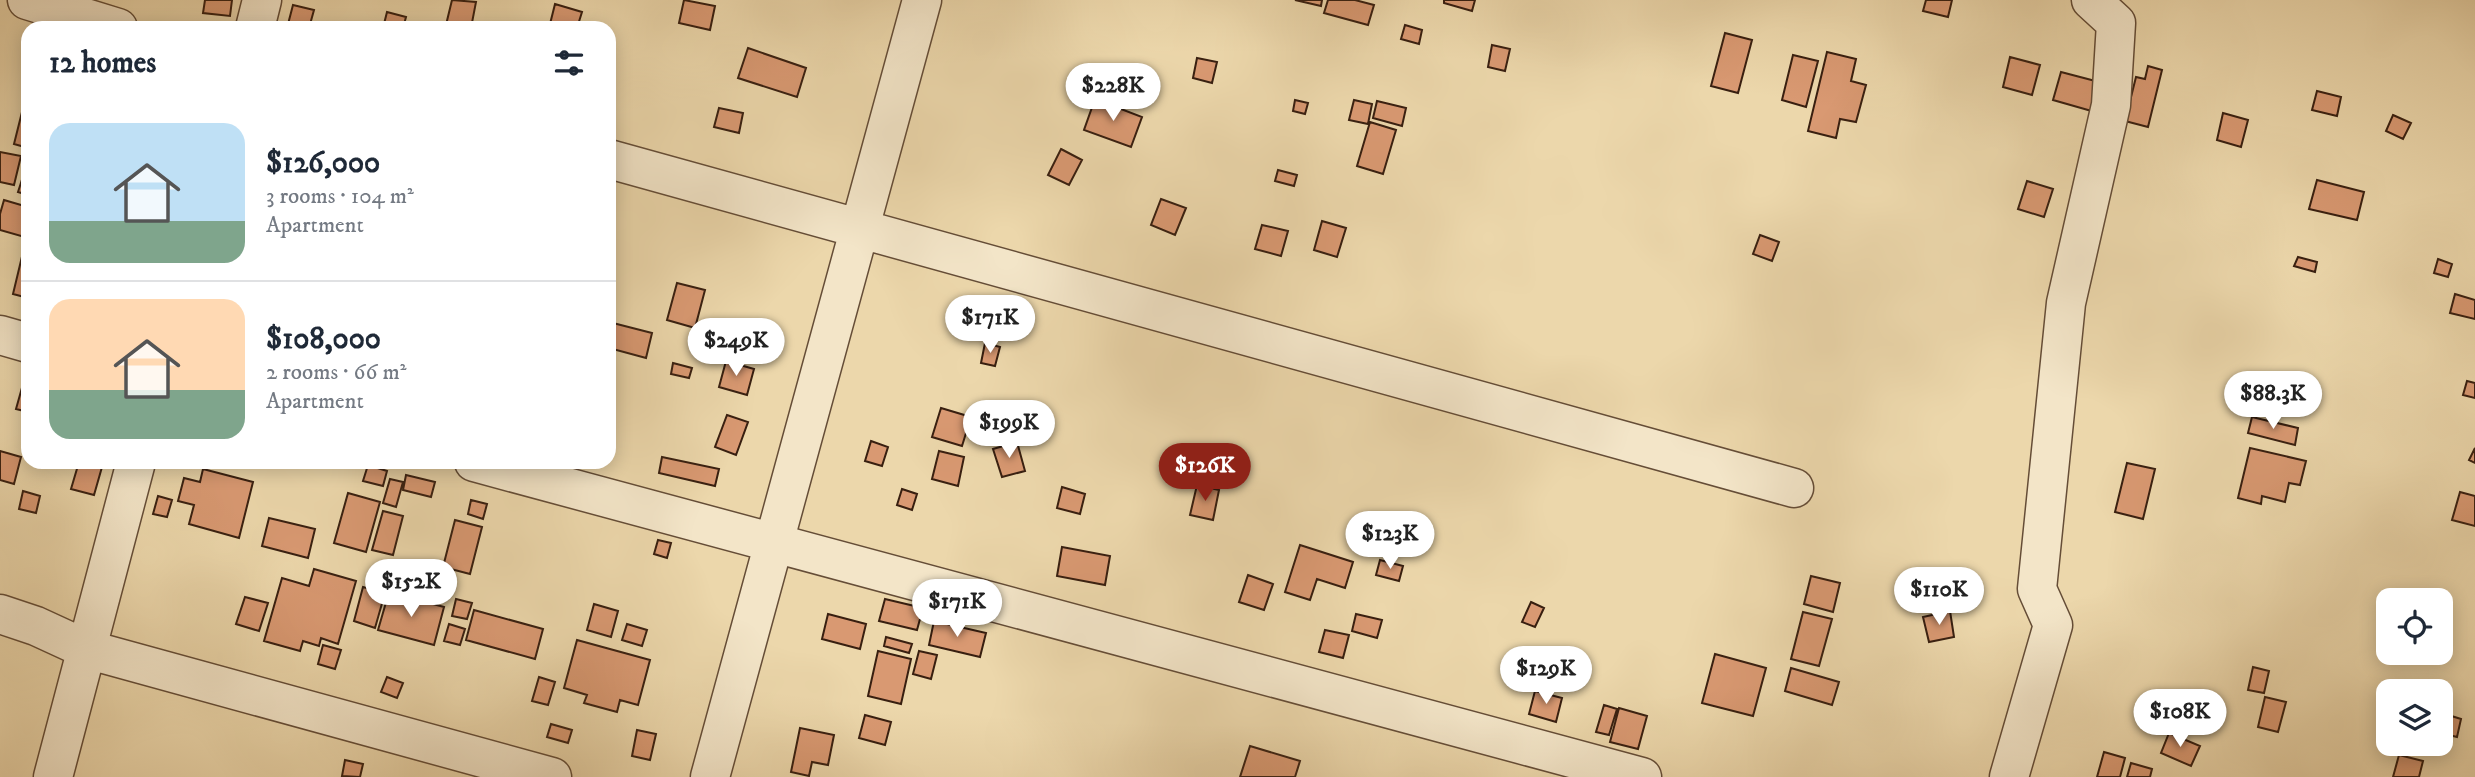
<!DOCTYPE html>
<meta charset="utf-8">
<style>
:root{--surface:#fff;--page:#f6f6f7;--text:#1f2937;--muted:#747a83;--line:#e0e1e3;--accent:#8f2418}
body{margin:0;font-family:"IM FELL DW Pica",serif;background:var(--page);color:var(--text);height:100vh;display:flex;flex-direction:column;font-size:26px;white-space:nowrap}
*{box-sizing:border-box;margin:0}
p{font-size:23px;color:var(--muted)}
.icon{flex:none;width:38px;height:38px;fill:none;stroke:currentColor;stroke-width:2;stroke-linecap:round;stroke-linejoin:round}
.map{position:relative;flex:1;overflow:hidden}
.side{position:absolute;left:21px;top:21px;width:595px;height:448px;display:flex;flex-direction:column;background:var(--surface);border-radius:21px;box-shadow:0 4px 18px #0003}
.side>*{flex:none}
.tools{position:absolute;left:2376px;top:588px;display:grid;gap:14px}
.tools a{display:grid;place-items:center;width:77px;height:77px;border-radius:14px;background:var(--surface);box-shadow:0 4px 18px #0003;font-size:35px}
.price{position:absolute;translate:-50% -60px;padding:0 16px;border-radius:24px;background:#fff;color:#222;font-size:23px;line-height:46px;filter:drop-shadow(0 2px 4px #0008)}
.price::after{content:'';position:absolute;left:50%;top:42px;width:21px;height:16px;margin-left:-10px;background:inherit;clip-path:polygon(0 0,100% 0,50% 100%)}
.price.on{background:var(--accent);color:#fff}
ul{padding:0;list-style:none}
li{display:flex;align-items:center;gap:21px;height:175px;padding:0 28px}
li+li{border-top:2px solid var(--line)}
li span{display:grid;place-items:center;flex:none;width:196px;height:140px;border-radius:21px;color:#555}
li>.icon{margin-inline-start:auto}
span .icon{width:84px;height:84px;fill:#fffc;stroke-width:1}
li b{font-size:30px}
h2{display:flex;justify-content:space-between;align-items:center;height:84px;padding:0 28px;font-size:30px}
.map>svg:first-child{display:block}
</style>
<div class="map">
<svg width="2475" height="777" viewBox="0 0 2475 777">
<rect width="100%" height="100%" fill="#ecd7ab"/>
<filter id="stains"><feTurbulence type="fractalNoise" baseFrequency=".00286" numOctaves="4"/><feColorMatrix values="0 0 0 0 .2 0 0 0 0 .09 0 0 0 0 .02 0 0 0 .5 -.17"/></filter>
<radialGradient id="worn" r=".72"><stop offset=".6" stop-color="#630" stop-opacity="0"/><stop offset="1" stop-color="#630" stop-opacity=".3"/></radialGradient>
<!-- building -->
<path fill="#d99972" stroke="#381f10" stroke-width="2" d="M 205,0 L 232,0 L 230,16 L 203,13 Z
M 452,0 L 476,2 L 471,28 L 446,25 Z
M 684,0 L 715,6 L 710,30 L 679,23 Z
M 1295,0 L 1322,0 L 1321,6 Z
M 1328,0 L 1355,0 L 1374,5 L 1368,25 L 1324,13 Z
M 1444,0 L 1475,0 L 1472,11 L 1444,3 Z
M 1926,0 L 1952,0 L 1948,17 L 1923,11 Z
M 555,4 L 582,12 L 577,28 L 549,28 Z
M 293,5 L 314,10 L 309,28 L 287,28 Z
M 387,12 L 406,17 L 403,28 L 383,28 Z
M 1405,25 L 1422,30 L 1419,44 L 1401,39 Z
M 1725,33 L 1752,40 L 1738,93 L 1711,86 Z
M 1492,45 L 1510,49 L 1505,71 L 1488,67 Z
M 748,48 L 806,68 L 797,97 L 738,78 Z
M 1827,52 L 1856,59 L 1851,81 L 1866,85 L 1856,122 L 1840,119 L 1836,138 L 1808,131 Z
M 1793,55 L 1818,61 L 1806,107 L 1782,100 Z
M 2010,57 L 2040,65 L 2032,95 L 2003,87 Z
M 1197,58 L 1217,62 L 1212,83 L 1193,78 Z
M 2148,66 L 2162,70 L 2148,127 L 2125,121 L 2136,77 L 2145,79 Z
M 2061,72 L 2103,83 L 2095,112 L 2053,100 Z
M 2317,91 L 2341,97 L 2337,116 L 2312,110 Z
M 1095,99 L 1142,117 L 1131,147 L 1084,130 Z
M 1295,100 L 1308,103 L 1305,114 L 1293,111 Z
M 1354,100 L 1372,104 L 1368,124 L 1349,120 Z
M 1377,101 L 1406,108 L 1402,126 L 1373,118 Z
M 719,108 L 743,113 L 739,133 L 714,127 Z
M 22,112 L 28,114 L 28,148 L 14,144 Z
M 2223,113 L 2248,120 L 2241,147 L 2217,140 Z
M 2393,115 L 2411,123 L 2403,139 L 2386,131 Z
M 1370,122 L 1396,130 L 1383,174 L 1357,166 Z
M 1061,149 L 1082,160 L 1069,185 L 1048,175 Z
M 0,152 L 21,156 L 14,185 L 0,182 Z
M 28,161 L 28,195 L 18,192 Z
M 1278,170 L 1297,175 L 1294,186 L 1275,181 Z
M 2317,180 L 2364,192 L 2357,220 L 2309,209 Z
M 2027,181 L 2053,189 L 2044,217 L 2018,209 Z
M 1161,199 L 1186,208 L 1175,235 L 1151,225 Z
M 4,200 L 28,207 L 28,238 L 0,230 L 0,214 Z
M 1322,221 L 1346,228 L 1337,257 L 1314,250 Z
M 1262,225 L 1288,231 L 1281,256 L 1255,249 Z
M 1760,235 L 1779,242 L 1772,261 L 1753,254 Z
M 25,244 L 28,245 L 28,298 L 13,294 Z
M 2298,257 L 2317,262 L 2315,272 L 2294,266 Z
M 2438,259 L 2452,264 L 2448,277 L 2434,273 Z
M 677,283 L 705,290 L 695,328 L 667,320 Z
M 2455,294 L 2475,300 L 2475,319 L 2450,313 Z
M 609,322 L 652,333 L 646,358 L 609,348 Z
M 985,343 L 1000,347 L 995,366 L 981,363 Z
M 726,361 L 754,369 L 747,395 L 719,387 Z
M 673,363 L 692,368 L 689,378 L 671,374 Z
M 25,377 L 28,378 L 28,412 L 16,409 Z
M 2467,381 L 2475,383 L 2475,398 L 2463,395 Z
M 941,408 L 971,417 L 962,446 L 932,437 Z
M 727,415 L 748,422 L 736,455 L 715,447 Z
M 2252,417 L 2298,428 L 2295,445 L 2248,433 Z
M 871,441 L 888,447 L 882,466 L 865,461 Z
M 1017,442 L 1025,471 L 1002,477 L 993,449 Z
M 2250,448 L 2306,461 L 2300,485 L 2289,483 L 2285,502 L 2262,496 L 2261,504 L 2238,498 Z
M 2475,448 L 2475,463 L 2469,460 Z
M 0,451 L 21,457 L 14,484 L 0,480 Z
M 939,451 L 964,457 L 958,486 L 932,479 Z
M 662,457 L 719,469 L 715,486 L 659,473 Z
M 79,462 L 102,467 L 94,495 L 71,489 Z
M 2127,463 L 2155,469 L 2143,519 L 2115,512 Z
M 368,465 L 387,471 L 383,486 L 363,481 Z
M 203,469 L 253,482 L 239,538 L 189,524 L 194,505 L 178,501 L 184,478 L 200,482 Z
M 406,475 L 435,482 L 431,497 L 403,490 Z
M 390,479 L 403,482 L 396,507 L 383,503 Z
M 1197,485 L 1219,490 L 1213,520 L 1190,515 Z
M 1062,487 L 1085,494 L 1080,514 L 1057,508 Z
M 902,489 L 917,494 L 912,510 L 897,505 Z
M 23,491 L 40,496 L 36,513 L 19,509 Z
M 2460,492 L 2475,496 L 2475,526 L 2452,520 Z
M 348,493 L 380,502 L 366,552 L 334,543 Z
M 158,496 L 172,500 L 167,517 L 153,514 Z
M 471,500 L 487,504 L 483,519 L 468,514 Z
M 383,511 L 403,516 L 393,555 L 372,550 Z
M 269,518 L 315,529 L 308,558 L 262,546 Z
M 455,520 L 482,527 L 470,574 L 443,567 Z
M 658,540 L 671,543 L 667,558 L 654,554 Z
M 1300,545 L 1353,562 L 1345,588 L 1317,579 L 1310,600 L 1285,592 Z
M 1062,547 L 1110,556 L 1105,585 L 1057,576 Z
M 1380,560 L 1403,566 L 1399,581 L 1376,575 Z
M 314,569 L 356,581 L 338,644 L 321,638 L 319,646 L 303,641 L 300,651 L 264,641 L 282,578 L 309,586 Z
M 1248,575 L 1273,584 L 1264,610 L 1239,602 Z
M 1811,576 L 1840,583 L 1833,612 L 1804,604 Z
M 363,587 L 385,593 L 375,628 L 354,621 Z
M 389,592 L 444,607 L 434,645 L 378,630 Z
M 245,597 L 268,603 L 259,631 L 236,624 Z
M 456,599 L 472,603 L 467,619 L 452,616 Z
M 885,599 L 923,608 L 917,630 L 879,621 Z
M 1531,602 L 1544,608 L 1535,627 L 1522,622 Z
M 594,604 L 618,611 L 611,637 L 587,630 Z
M 474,610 L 543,629 L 535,659 L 466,640 Z
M 1950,611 L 1954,637 L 1929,642 L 1923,617 Z
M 1803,612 L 1832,619 L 1819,666 L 1791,659 Z
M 828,614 L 866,624 L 860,649 L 822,639 Z
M 1356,614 L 1382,620 L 1377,638 L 1352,631 Z
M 934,621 L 986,633 L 980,657 L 929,645 Z
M 449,624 L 465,629 L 460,645 L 444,641 Z
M 627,624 L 647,630 L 642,646 L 622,640 Z
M 1325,630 L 1349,635 L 1343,658 L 1319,652 Z
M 886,637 L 912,644 L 909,653 L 884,646 Z
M 577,640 L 650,660 L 638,705 L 620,700 L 617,712 L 584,703 L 587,695 L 564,688 Z
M 323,645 L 341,650 L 335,669 L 318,664 Z
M 878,651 L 911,659 L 901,704 L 868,696 Z
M 919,651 L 937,655 L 931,679 L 913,674 Z
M 1715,654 L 1766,668 L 1753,716 L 1702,703 Z
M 2253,667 L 2269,671 L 2264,693 L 2248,690 Z
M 1791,668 L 1839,682 L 1832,705 L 1785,691 Z
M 387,677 L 403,683 L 397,698 L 381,692 Z
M 539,677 L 555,682 L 548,705 L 532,701 Z
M 1535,691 L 1562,698 L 1556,722 L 1529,714 Z
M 2265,697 L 2286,702 L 2278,732 L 2258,727 Z
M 1604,705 L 1617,709 L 1609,735 L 1596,732 Z
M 1619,708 L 1647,716 L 1638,749 L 1610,742 Z
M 2445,714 L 2461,719 L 2457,737 L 2441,733 Z
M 865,715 L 891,722 L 885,745 L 859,738 Z
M 551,724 L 572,730 L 568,743 L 547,737 Z
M 800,728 L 834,735 L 828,765 L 812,762 L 809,776 L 791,772 Z
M 637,730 L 656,734 L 650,760 L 632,756 Z
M 2169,733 L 2200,746 L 2191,766 L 2161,753 Z
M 1250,746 L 1300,761 L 1295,777 L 1240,777 Z
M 2104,752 L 2125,758 L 2120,777 L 2097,777 Z
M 2399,755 L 2423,761 L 2419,777 L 2393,777 Z
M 345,760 L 363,764 L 360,777 L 342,776 Z
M 2131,763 L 2152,769 L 2150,777 L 2127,777 Z"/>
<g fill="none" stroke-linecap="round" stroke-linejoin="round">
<!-- minor casing -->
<g stroke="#654d37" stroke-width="41">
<path id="minor" d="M 27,0 L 118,28
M 255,28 L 262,0
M 609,159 L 1794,488
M 0,335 L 28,343
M 474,462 L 1642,777
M 0,614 L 36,626 L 86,649 L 552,777
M 53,777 L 136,462
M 710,777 L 922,0
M 2009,777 L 2053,625 L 2037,589 L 2066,303 L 2111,105 L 2116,23 L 2091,0"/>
</g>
<!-- minor -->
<use href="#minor" stroke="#f3e5c8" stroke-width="38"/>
</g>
<rect width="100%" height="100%" filter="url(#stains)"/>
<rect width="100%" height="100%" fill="url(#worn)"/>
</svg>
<div class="tools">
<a><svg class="icon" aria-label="locate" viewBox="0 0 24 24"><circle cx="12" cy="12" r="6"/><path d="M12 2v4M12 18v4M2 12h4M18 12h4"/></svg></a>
<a><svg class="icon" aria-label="layers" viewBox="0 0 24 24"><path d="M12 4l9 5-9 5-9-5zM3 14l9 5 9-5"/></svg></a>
</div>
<b class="price" style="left:1113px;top:123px">$228K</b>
<b class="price" style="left:990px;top:355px">$171K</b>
<b class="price" style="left:736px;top:378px">$249K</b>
<b class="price" style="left:2273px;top:431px">$88.3K</b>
<b class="price" style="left:1009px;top:460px">$199K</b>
<b class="price on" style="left:1205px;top:503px">$126K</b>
<b class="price" style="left:1390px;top:571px">$123K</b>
<b class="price" style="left:411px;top:619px">$152K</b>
<b class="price" style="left:1939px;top:627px">$110K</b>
<b class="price" style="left:957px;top:639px">$171K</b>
<b class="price" style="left:1546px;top:706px">$129K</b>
<b class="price" style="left:2180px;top:749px">$108K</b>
<section class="side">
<h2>12 homes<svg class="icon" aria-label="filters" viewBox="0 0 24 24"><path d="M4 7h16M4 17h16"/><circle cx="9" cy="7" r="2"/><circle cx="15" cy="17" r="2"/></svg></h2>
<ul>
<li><span style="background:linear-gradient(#bfe0f5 70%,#7fa58c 0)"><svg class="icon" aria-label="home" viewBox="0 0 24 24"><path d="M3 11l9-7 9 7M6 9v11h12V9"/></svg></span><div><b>$126,000</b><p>3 rooms · 104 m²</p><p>Apartment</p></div></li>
<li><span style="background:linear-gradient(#ffd9b3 65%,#7fa58c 0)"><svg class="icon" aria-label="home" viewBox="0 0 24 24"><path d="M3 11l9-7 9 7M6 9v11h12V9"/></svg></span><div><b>$108,000</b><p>2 rooms · 66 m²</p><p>Apartment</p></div></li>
</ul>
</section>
</div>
